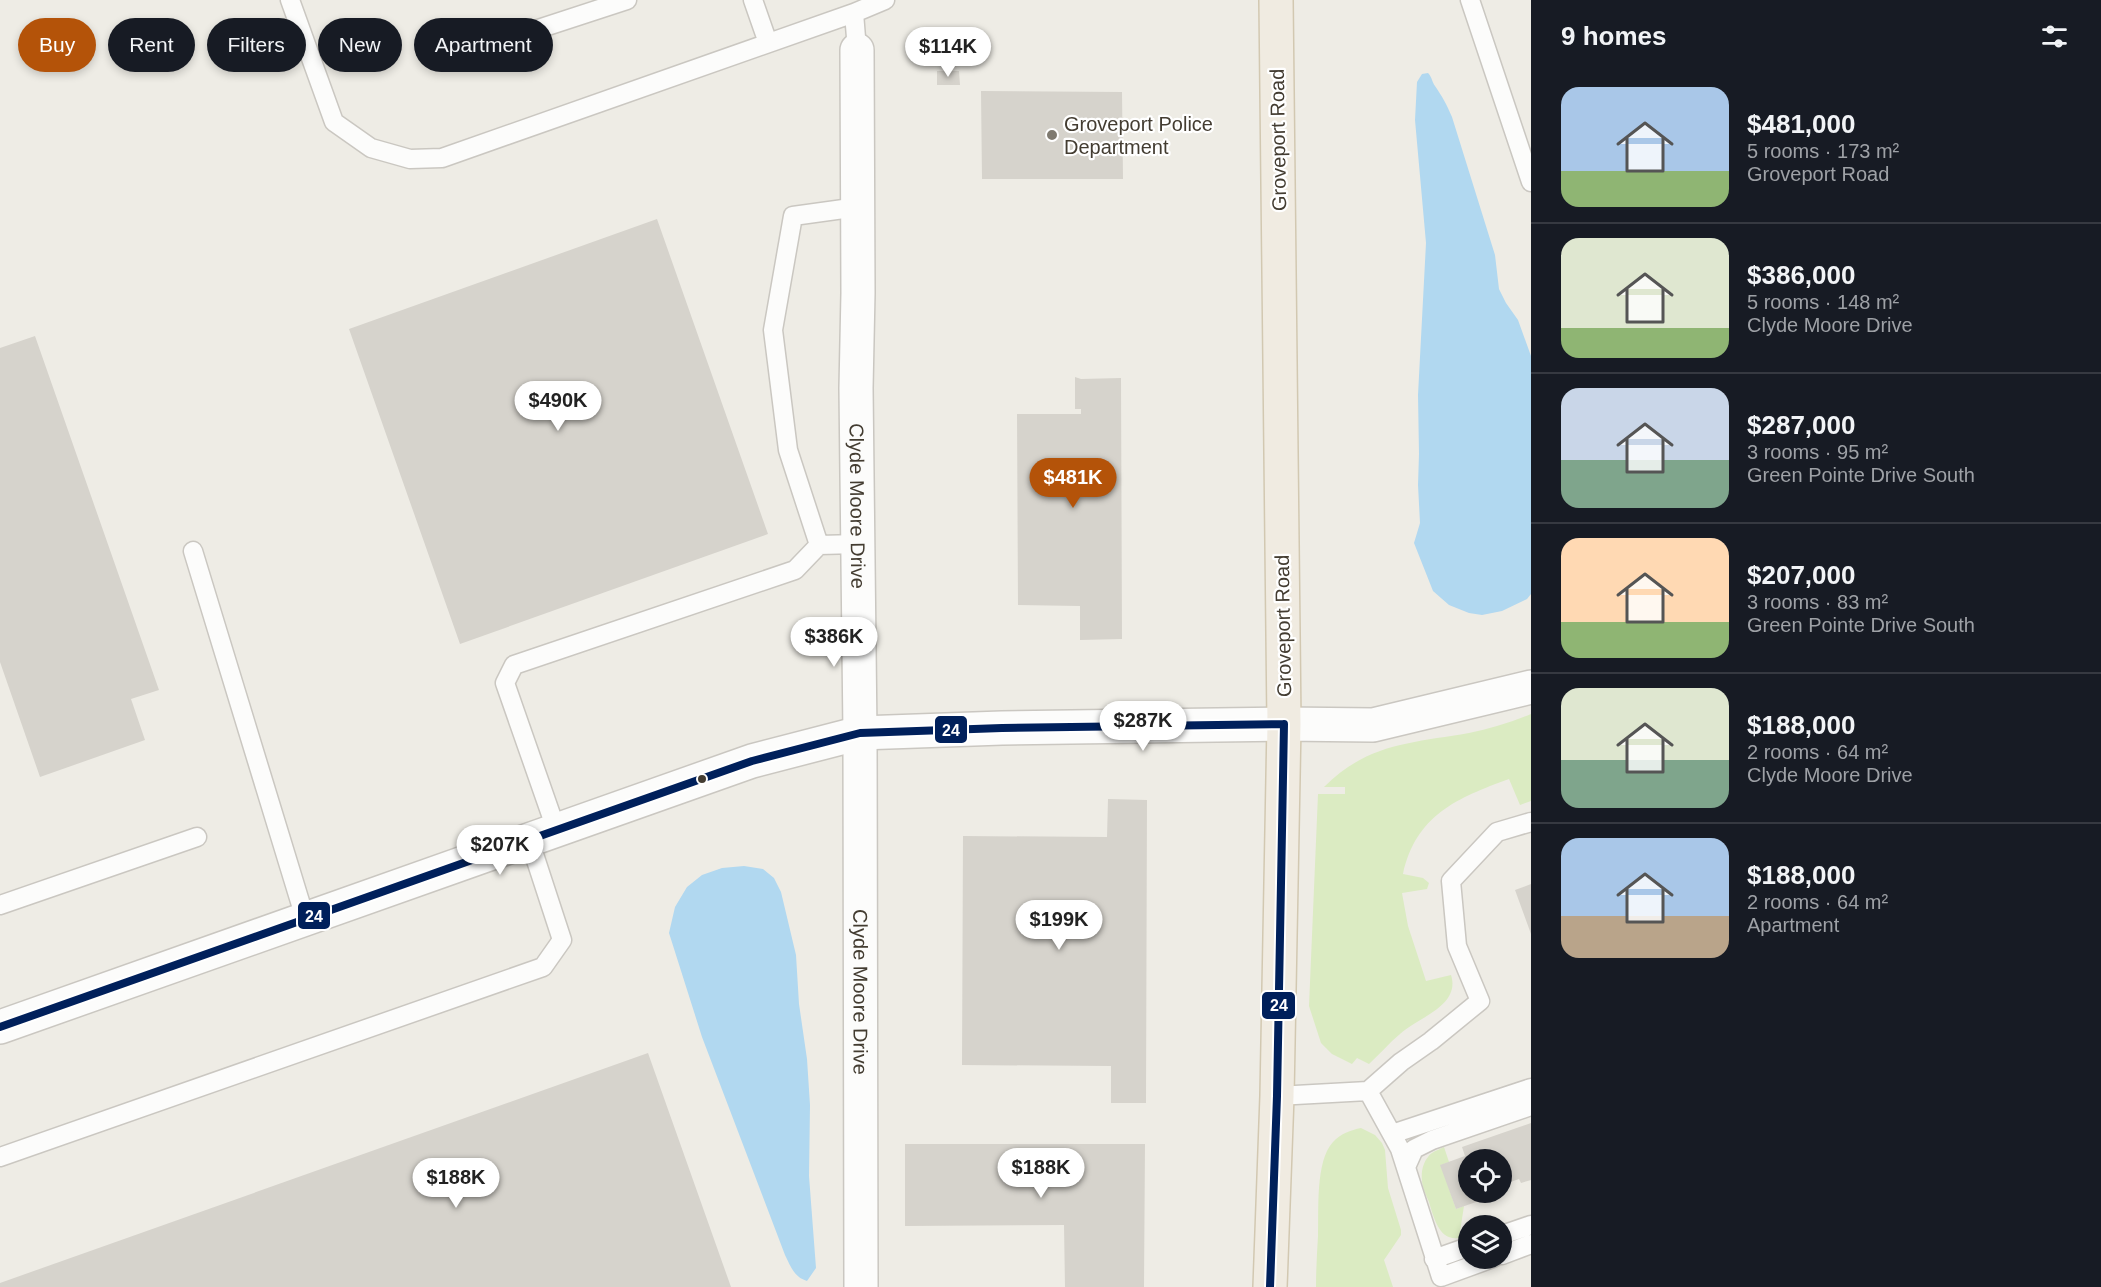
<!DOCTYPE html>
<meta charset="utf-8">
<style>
:root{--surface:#171b24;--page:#20242c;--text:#f1f3f6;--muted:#9ea1a6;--line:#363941;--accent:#b45309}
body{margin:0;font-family:Arial,sans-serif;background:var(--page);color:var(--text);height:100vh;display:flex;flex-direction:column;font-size:22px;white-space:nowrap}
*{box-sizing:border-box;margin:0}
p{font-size:20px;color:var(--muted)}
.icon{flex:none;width:33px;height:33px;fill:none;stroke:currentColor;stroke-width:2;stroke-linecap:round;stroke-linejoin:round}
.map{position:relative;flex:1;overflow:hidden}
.sheet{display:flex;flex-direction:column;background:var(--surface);width:570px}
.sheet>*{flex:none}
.top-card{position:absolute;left:18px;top:18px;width:570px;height:54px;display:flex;gap:12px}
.fabs{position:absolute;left:1458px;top:1149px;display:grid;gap:12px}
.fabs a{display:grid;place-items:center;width:54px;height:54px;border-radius:50%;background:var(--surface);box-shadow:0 3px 9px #0003;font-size:30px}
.price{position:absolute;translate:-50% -51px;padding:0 14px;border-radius:21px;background:#fff;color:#222;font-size:20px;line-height:39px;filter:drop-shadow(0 2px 3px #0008)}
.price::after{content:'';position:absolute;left:50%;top:36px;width:18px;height:14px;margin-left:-9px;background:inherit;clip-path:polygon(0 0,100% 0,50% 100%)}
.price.selected{background:var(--accent);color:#fff}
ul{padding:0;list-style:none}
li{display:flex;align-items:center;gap:18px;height:150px;padding:0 30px}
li+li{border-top:2px solid var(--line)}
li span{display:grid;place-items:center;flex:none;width:168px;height:120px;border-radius:18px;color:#555}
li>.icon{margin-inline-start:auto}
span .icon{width:72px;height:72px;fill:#fffc;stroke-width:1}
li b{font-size:26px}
h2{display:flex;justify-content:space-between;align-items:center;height:72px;padding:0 30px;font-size:26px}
.chip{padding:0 21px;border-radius:27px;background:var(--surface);box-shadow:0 3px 9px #0003;font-size:21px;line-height:54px}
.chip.selected{background:var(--accent);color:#fff}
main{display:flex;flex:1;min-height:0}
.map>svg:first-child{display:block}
</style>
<main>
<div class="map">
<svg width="1531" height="1287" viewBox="0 0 1531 1287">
<rect width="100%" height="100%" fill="#eeece5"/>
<!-- green -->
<path fill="#dbebc2" d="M 1531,714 L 1531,801 L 1520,805 L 1509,779 C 1457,798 1416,815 1403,874 L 1423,878 L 1429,883 L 1427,889 L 1402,893 L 1408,926 L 1426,981 L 1451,975 C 1461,1006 1417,1018 1400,1034 C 1389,1043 1380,1054 1369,1064 L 1357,1058 L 1352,1064 L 1332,1054 L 1321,1043 L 1309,1006 L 1318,794 L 1345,794 L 1345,787 L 1324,787 C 1368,743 1412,743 1469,733 C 1490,729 1511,722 1531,714 Z
M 1361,1128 L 1375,1135 L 1382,1143 L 1385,1150 L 1388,1188 L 1401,1230 L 1401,1235 L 1384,1260 L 1393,1287 L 1316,1287 C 1316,1270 1317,1253 1318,1236 C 1319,1212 1315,1161 1333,1142 C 1340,1134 1351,1130 1361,1128 Z
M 1444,1147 L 1449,1162 L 1441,1165 L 1456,1209 L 1464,1206 L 1459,1238 C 1439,1241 1434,1218 1429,1202 C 1426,1195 1422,1187 1422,1180 C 1421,1172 1423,1163 1428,1157 C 1431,1152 1438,1150 1444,1147 Z"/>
<!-- water -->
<path fill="#b1d8f0" d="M 1428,73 C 1432,77 1432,82 1435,86 C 1442,96 1447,105 1452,117 L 1495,255 L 1499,289 L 1506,303 L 1518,320 L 1531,356 L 1531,594 L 1527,599 L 1502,611 L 1482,615 L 1469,613 L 1449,605 L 1433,591 L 1414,543 L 1420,523 L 1418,485 L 1419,454 L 1418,395 L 1426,243 L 1415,120 L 1417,82 L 1422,74 Z
M 744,866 L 763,869 L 774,878 L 781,892 L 796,955 L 799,1004 L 807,1059 L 810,1105 L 809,1176 L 816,1268 L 807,1281 C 794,1277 791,1267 785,1255 L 702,1037 L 669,933 L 675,907 L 687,887 L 702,875 L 722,868 Z"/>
<!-- building -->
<path fill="#d6d3cc" d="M 937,71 L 959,71 L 960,85 L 937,85 Z
M 981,91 L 1122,92 L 1123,179 L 982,179 Z
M 657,219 L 768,534 L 460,644 L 349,329 Z
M 35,336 L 159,690 L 131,699 L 145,740 L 40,777 L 0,662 L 0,348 Z
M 1075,377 L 1081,379 L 1121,378 L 1122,639 L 1080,640 L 1080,606 L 1018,605 L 1017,414 L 1081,414 L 1081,409 L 1075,409 Z
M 1108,799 L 1147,800 L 1146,1103 L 1111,1103 L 1111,1066 L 962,1065 L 963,836 L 1107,837 Z
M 1531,884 L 1531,934 L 1515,890 Z
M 648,1053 L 731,1287 L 0,1287 L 0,1283 Z
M 1531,1123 L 1531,1180 L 1521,1183 L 1519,1179 L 1502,1185 L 1502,1160 L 1468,1160 L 1468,1192 L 1502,1192 L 1502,1186 L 1505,1194 L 1500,1196 L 1499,1194 L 1456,1209 L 1440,1165 L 1465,1156 L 1462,1147 Z
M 905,1144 L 1145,1144 L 1144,1287 L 1065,1287 L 1064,1225 L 905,1226 Z"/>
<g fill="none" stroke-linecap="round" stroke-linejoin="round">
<!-- service casing -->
<g stroke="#cac7c1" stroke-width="21">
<path id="service" d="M 290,0 L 334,122 L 371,148 L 410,159 L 442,158 L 854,13
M 753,0 L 768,43
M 1470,0 L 1531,182
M 529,32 L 627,0
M 857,50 L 854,13 L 885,0
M 819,545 L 858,544
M 193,551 L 305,918
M 556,829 L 505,683 L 514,665 L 795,570 L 819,545 L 788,450 L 773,330 L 793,216 L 858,207
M 0,905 L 197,837
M 1368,1091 L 1400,1149 L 1441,1277 L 1493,1258
M 1277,1096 L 1368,1091 L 1401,1062 L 1431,1041 L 1480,1001 L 1457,946 L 1451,881 L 1497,832 L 1531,822
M 1392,1134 L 1531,1088
M 0,1157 L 543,967 L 562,940 L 529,839
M 1406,1167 L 1414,1149 L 1432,1140 L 1531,1106
M 1502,1235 L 1531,1225
M 1502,1255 L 1531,1244
M 1434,1259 L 1468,1247"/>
</g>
<!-- minor casing -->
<g stroke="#cac7c1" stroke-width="36">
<g id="minor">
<path id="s1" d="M 857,50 L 858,293 L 856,388 L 860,733 L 861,1287"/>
<path d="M 0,1027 L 752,761 L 860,733 L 1002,728 L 1284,724 L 1373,725 L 1531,687"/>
</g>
</g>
<!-- primary casing -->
<g stroke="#d2c8b1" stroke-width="36">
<path id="primary" d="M 1270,1287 L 1277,1096 L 1284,724 L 1276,0"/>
</g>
<!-- service -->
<use href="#service" stroke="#fcfcfb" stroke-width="18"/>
<!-- minor -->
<use href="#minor" stroke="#fcfcfb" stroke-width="33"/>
<!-- primary -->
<use href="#primary" stroke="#f0ebe1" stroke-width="33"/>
<!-- bus-1 casing -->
<g stroke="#fff" stroke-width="12">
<path id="bus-1" d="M 0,1027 L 752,761 L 860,733 L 1002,728 L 1284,724
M 1270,1287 L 1277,1096 L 1284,724"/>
</g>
<!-- bus-1 -->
<use href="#bus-1" stroke="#00205b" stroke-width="8"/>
</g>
<!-- markers -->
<circle fill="#7f7a70" stroke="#fff" stroke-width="2" cx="1052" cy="135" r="6"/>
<circle fill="#433c31" stroke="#fff" stroke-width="2" cx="702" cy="779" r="5"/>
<g text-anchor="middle" stroke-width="4.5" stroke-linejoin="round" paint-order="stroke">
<!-- poi labels -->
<g font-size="20" fill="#433c31" stroke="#fff" text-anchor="start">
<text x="1064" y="131">Groveport Police<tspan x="1064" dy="23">Department</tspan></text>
</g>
<!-- street labels -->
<g font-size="20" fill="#433c31" stroke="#fff">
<text transform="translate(1278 140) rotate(-91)" y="7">Groveport Road</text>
<text dy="7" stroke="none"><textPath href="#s1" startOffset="456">Clyde Moore Drive</textPath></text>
<text transform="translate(1283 626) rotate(-91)" y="7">Groveport Road</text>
<text dy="7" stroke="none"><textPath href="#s1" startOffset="942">Clyde Moore Drive</textPath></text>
</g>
</g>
<g stroke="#fff" stroke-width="2">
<rect x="934" y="715" width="34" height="29" rx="6" fill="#00205b"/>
<rect x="297" y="901" width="34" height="29" rx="6" fill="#00205b"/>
<rect x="1261" y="991" width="35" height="29" rx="6" fill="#00205b"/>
</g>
<g font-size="16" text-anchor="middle" font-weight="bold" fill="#fff">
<text x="951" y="736">24</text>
<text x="314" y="922">24</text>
<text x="1279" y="1011">24</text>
</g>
</svg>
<div class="fabs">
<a><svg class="icon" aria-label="locate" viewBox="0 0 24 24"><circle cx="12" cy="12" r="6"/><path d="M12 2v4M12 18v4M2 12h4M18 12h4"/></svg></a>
<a><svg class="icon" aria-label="layers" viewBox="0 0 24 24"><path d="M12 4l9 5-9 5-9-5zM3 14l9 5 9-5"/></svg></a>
</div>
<b class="price" style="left:948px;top:78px">$114K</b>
<b class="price" style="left:558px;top:432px">$490K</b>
<b class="price selected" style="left:1073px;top:509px">$481K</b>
<b class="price" style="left:834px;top:668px">$386K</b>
<b class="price" style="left:1143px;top:752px">$287K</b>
<b class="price" style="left:500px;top:876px">$207K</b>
<b class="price" style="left:1059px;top:951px">$199K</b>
<b class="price" style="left:1041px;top:1199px">$188K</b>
<b class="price" style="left:456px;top:1209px">$188K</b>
<div class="top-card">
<a class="chip selected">Buy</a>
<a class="chip">Rent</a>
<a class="chip">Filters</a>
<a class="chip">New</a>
<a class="chip">Apartment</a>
</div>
</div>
<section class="sheet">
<h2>9 homes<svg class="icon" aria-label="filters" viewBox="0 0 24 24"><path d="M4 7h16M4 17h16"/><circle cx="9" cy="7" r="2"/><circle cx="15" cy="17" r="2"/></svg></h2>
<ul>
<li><span style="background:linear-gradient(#a9c7e8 70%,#8fb573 0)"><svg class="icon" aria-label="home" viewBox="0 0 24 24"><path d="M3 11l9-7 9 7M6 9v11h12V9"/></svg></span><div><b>$481,000</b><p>5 rooms · 173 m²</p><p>Groveport Road</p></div></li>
<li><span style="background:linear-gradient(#dfe7d0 75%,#8fb573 0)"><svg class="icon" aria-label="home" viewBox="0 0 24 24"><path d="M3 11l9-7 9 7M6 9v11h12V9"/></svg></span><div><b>$386,000</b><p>5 rooms · 148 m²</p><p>Clyde Moore Drive</p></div></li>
<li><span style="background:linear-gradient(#c9d6e8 60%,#7fa58c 0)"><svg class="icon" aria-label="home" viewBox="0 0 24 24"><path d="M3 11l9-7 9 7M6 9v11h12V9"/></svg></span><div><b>$287,000</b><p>3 rooms · 95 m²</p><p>Green Pointe Drive South</p></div></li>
<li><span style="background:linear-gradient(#ffd9b3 70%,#8fb573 0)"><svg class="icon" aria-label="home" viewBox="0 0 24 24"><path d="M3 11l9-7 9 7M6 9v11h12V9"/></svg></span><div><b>$207,000</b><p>3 rooms · 83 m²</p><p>Green Pointe Drive South</p></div></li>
<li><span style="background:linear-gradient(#dfe7d0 60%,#7fa58c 0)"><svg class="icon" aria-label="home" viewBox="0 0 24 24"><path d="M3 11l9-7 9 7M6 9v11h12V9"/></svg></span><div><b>$188,000</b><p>2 rooms · 64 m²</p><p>Clyde Moore Drive</p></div></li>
<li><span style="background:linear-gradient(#a9c7e8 65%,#b9a48a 0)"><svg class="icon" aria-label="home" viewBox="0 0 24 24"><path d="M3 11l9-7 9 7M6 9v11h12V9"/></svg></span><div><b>$188,000</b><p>2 rooms · 64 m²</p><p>Apartment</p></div></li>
</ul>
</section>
</main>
